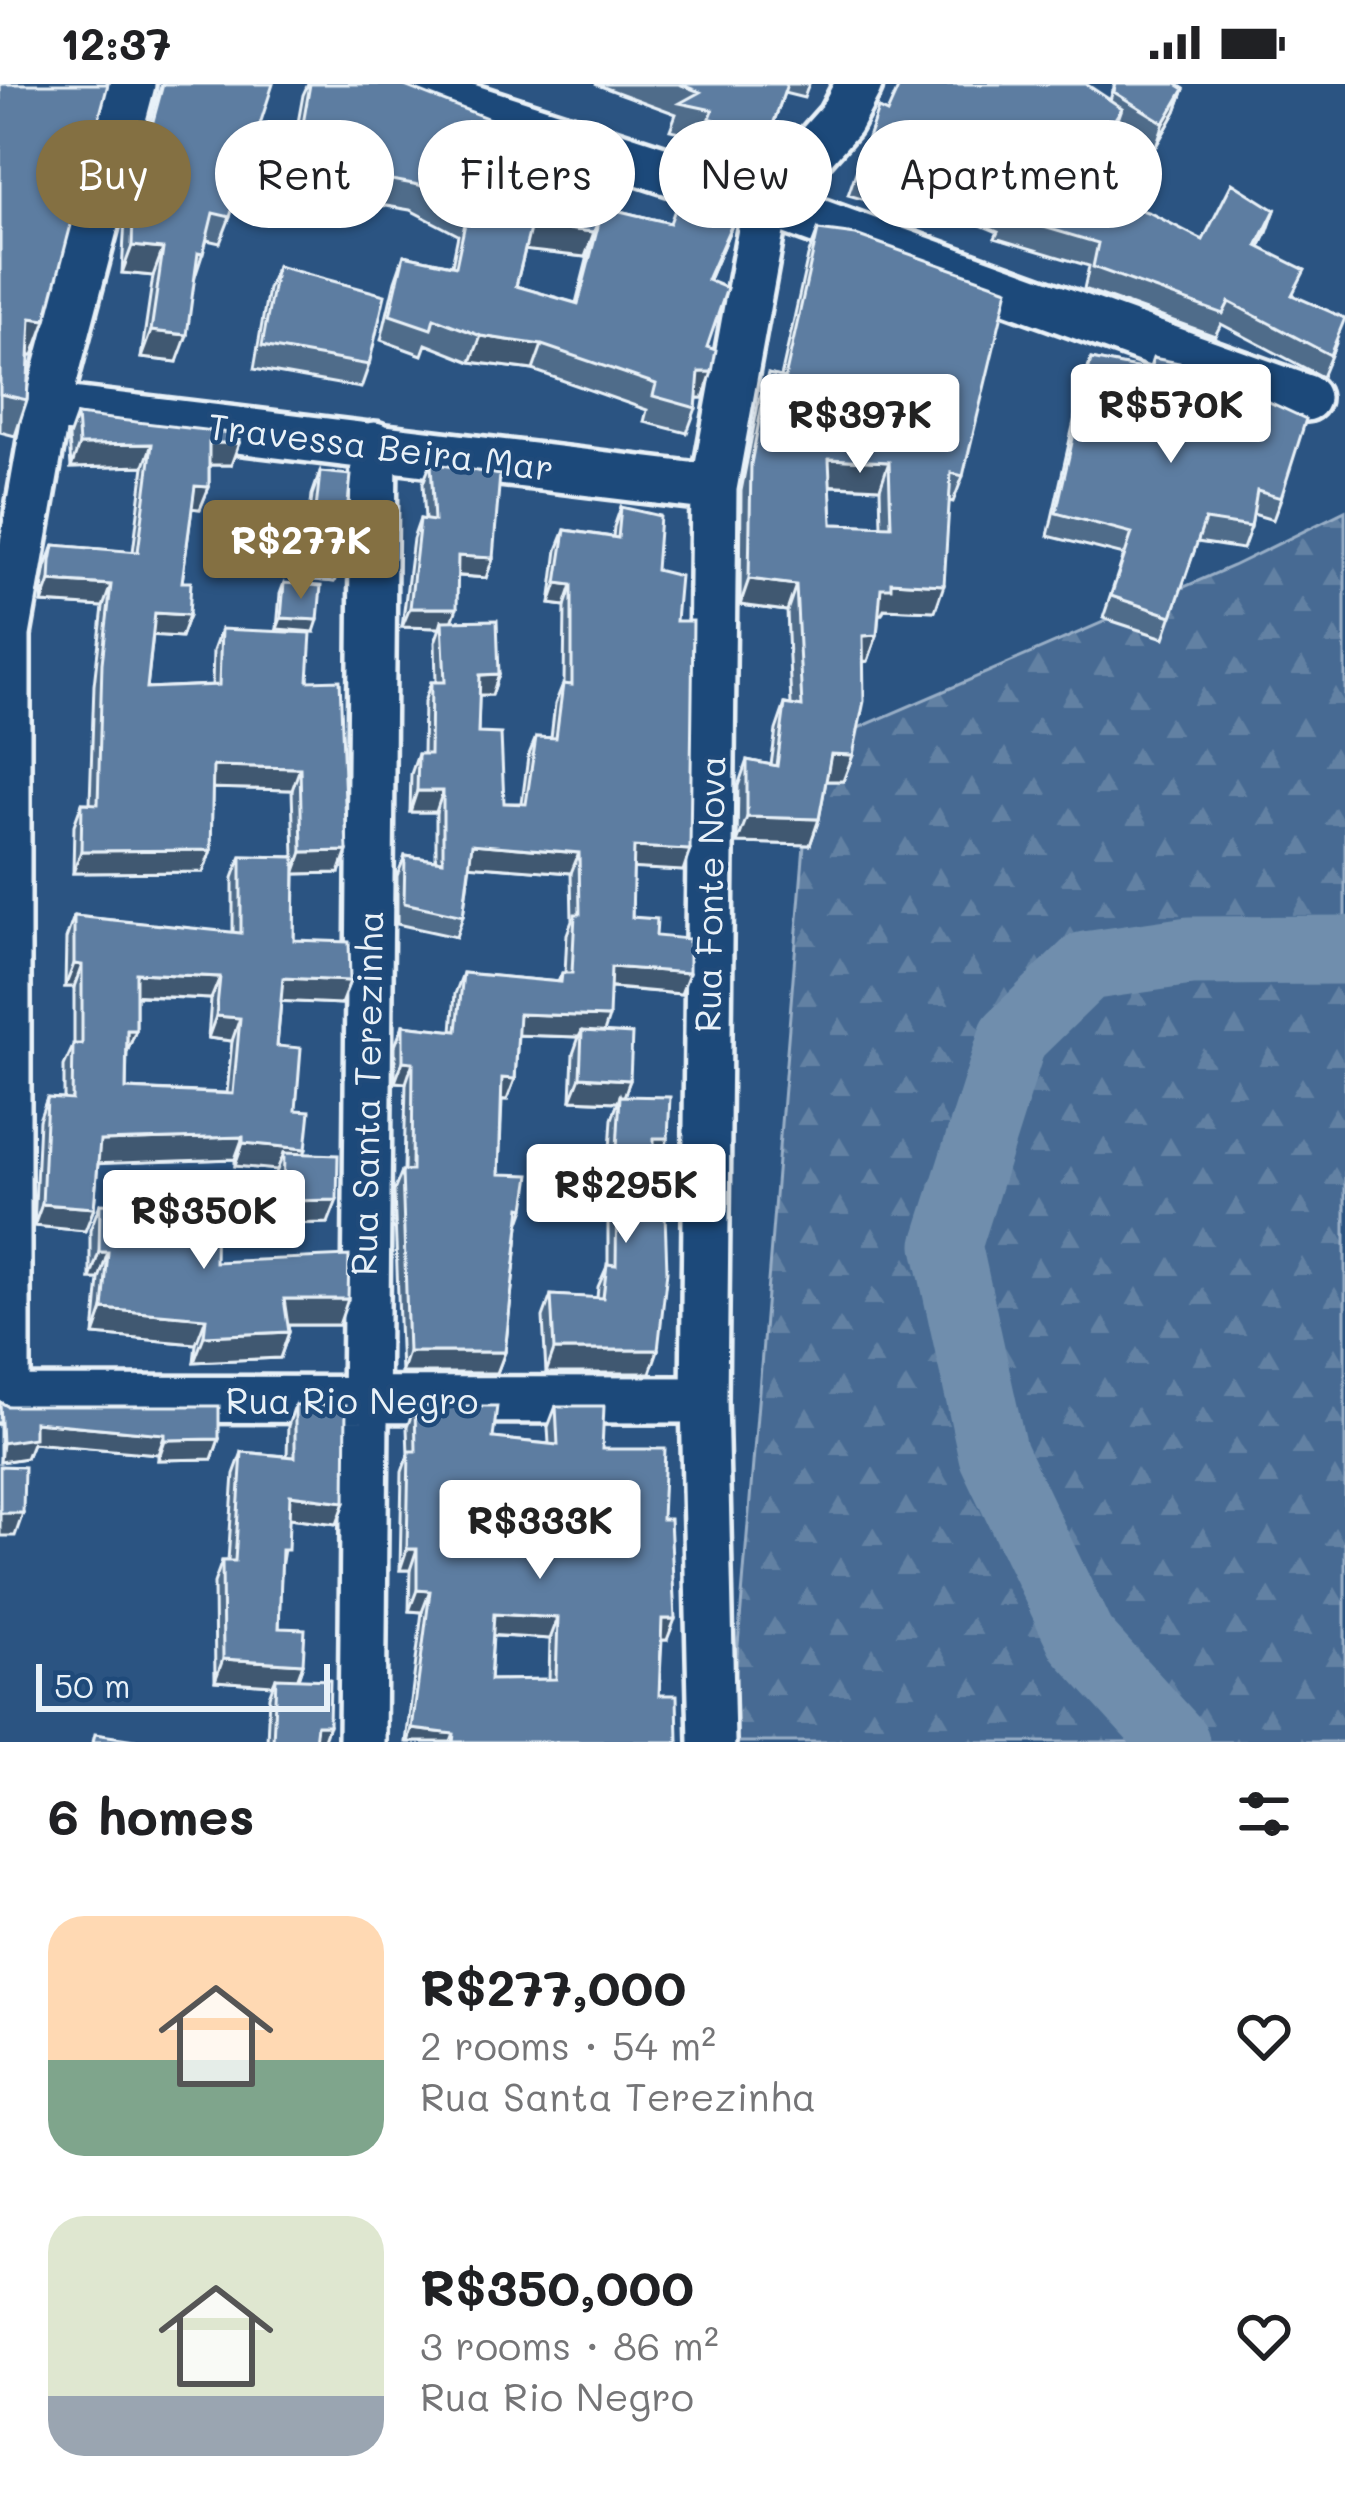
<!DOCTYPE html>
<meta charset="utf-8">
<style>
:root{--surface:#fff;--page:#f6f6f6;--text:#202124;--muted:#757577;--accent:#847042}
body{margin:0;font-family:Mali,sans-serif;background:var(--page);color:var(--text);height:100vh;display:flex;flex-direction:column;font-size:45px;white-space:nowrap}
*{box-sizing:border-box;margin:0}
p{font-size:39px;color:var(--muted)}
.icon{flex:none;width:66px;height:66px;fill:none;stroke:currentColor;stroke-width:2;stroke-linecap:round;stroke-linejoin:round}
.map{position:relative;height:1658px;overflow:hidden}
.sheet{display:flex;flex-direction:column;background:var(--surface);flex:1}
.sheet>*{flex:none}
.banner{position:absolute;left:36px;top:36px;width:1275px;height:108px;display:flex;gap:24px}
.scale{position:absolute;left:36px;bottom:30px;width:294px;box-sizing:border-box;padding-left:12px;border:6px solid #e8f1f8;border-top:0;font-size:33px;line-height:42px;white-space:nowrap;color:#e8f1f8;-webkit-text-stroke:9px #1f4a7a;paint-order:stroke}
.price{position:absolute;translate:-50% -102px;padding:0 27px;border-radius:12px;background:#fff;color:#222;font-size:39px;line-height:78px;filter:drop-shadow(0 3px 6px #0008)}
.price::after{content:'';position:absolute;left:50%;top:72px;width:36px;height:27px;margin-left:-18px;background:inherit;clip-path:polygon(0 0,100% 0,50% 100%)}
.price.on{background:var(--accent);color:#fff}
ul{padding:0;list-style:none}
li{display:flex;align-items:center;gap:36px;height:300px;padding:0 48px}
li span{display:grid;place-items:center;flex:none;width:336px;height:240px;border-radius:36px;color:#555}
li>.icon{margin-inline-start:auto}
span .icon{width:144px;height:144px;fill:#fffc;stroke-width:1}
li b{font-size:51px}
h2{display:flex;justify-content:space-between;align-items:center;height:144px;padding:0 48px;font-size:51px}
.chip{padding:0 42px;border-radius:54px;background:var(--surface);box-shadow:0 3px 9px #0004;font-size:42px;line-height:108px}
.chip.on{background:var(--accent);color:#fff}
.status{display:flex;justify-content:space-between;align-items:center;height:84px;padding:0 60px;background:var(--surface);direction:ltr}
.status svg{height:33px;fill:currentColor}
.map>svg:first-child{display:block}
</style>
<div class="status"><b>12:37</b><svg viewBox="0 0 49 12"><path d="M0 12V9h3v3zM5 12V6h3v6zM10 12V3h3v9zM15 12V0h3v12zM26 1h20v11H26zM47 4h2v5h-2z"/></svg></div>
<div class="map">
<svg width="1345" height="1658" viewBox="0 0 1345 1658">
<defs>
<pattern id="forest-firs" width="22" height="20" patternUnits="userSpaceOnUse" patternTransform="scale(3)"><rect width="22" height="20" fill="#476b93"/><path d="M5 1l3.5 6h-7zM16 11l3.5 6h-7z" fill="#6281a3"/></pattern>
</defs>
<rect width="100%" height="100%" fill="#2b5482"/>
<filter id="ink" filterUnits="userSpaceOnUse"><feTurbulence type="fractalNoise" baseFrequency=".00833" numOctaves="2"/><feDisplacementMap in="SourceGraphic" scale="24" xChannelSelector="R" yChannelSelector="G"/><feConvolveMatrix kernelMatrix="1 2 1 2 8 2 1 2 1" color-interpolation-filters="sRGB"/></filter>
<g filter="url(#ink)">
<!-- forest -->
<path fill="url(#forest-firs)" stroke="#98aec6" stroke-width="3" d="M 1345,427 L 1345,1658 L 730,1658 L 812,664 L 1233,482 Z"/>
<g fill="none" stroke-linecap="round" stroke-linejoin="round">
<!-- river -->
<path stroke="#708ead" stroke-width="69" d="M 1175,1658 L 1081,1555 L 993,1371 L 947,1161 L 1013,953 L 1086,882 L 1190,867 L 1345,866"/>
<!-- street casing -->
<g stroke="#e8f1f8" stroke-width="54">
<path id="street" d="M 399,0 L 766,119 L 1306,314
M 47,323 L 714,404
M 0,1315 L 704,1316
M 7,1315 L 7,550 L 47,323 L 132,0
M 362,1658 L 374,361
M 712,1658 L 704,1316 L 714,404 L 766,119 L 840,36 L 859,0"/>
</g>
<!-- street -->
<use href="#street" stroke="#1f4a7a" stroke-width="45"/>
</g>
<!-- wall -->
<path fill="#506c8a" stroke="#e8f1f8" stroke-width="3" fill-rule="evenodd" d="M 0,0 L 33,271 L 30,271 L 27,316 L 15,352 L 0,348 Z
M 162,0 L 230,133 L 220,159 L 207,156 L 195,193 L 177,278 L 141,274 L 153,192 L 122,189 L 125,134 L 154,23 Z
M 308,0 L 400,0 L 594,148 L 585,173 L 525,166 L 516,202 L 576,219 L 594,148 L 603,123 L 670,139 L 744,112 L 709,196 L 703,314 L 697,314 L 696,324 L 687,349 L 644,338 L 647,326 L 533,286 L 471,278 L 426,260 L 422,271 L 381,256 L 395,197 L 404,171 L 452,181 L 458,151 L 410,126 L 350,116 L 344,130 L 285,111 L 303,11 Z
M 595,0 L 809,0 L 804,14 L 784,9 L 757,86 L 700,61 L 703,53 L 670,46 L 676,30 Z
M 1115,0 L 1176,0 L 1184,5 L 1176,27 L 1156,62 L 1117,38 L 1114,47 L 1077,104 L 1203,156 L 1275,126 L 1260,164 L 1295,212 L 1337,257 L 1322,293 L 1221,240 L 1215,252 L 1084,205 L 1089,182 L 995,154 L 998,148 L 940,124 L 934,136 L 885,114 L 883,121 L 848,111 L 878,25 L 887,29 L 1110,16 Z
M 818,146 L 963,392 L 953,418 L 949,417 L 935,527 L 884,525 L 882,530 L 879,530 L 877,551 L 868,577 L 863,578 L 853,671 L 843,697 L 826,697 L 819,735 L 810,761 L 737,759 L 738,702 L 747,676 L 771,681 L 776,646 L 785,620 L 791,621 L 787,527 L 740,521 L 741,407 L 759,316 L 768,290 L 781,293 L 808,172 ZM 830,402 L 880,404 L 881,442 L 832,440 Z
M 277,182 L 369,281 L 361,304 L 254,285 L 268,205 Z
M 1153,274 L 1281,414 L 1273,436 L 1253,430 L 1251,443 L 1243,465 L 1197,458 L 1164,554 L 1103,534 L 1124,471 L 1048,452 L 1083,298 L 1091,275 L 1149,287 Z
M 77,331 L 239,359 L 231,381 L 209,381 L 209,403 L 200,425 L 192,424 L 182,498 L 189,531 L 181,553 L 153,551 L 147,604 L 212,601 L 213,567 L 221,545 L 308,597 L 339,789 L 295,790 L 294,856 L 350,897 L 341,920 L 281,917 L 277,962 L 296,1026 L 305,1070 L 328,1139 L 275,1140 L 275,1091 L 277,1086 L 235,1082 L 235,1075 L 98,1079 L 94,1124 L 85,1147 L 34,1142 L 39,1036 L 47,1014 L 64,1015 L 64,982 L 74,960 L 74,903 L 65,903 L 66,855 L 74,832 L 233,849 L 233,794 L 241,772 L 294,773 L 292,706 L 212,704 L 211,766 L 203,788 L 73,789 L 74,741 L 82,719 L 90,719 L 94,601 L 103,523 L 42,519 L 43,499 L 46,483 L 54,461 L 133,468 L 144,382 L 71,384 L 69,353 ZM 136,912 L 211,915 L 208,954 L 232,957 L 227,1009 L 126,1005 L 127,968 L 136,946 Z
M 431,379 L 493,474 L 486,494 L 457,492 L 452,537 L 499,590 L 492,611 L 479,611 L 478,649 L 504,719 L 522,719 L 528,673 L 536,653 L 551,654 L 555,620 L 563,600 L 564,600 L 565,522 L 550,520 L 557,466 L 565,446 L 613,453 L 614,443 L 621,423 L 656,486 L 676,537 L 683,787 L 633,784 L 632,833 L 656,852 L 681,910 L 610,904 L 604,948 L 630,996 L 624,1012 L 660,1077 L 654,1076 L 650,1289 L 546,1289 L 543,1233 L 551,1211 L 597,1214 L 598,1203 L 608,1180 L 608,1129 L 599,1129 L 599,1088 L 607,1065 L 610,1065 L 612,1035 L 618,1018 L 571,1016 L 573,970 L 579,953 L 518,951 L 515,995 L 507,1016 L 502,1016 L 499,1090 L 525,1124 L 519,1141 L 505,1268 L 497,1289 L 401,1289 L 394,1107 L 402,1087 L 404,1087 L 406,999 L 395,998 L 395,962 L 403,941 L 452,947 L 455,910 L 463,889 L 558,898 L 562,889 L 565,889 L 567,850 L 572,837 L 571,789 L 470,781 L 463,832 L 456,853 L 397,840 L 397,792 L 405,772 L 436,776 L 436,728 L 410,728 L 411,690 L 418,670 L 423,670 L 424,618 L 431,598 L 436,598 L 435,558 L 440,544 L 402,543 L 413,455 L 420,435 L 425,436 L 423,399 Z
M 320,388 L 342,476 L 334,498 L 303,495 L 312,411 Z
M 284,499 L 314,548 L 277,545 L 280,510 Z
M 100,1120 L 215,1178 L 339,1241 L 288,1241 L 289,1248 L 280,1274 L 194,1278 L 196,1260 L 94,1251 L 99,1195 L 90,1195 L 90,1146 Z
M 0,1318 L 7,1322 L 219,1355 L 212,1375 L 158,1376 L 158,1370 L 32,1359 L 26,1374 L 0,1378 Z
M 295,1321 L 345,1418 L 337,1440 L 289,1434 L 281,1484 L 279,1544 L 303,1580 L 298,1595 L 323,1658 L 267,1658 L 269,1612 L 273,1601 L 215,1597 L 214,1499 L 222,1477 L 228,1477 L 234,1390 L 242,1368 L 287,1372 L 288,1342 Z
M 415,1322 L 493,1354 L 549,1360 L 548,1343 L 556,1322 L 602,1365 L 662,1435 L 667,1556 L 662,1556 L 659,1611 L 678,1658 L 406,1658 L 422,1528 L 409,1527 L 410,1486 L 400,1486 L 402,1388 L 408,1371 L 407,1343 ZM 493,1552 L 550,1555 L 549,1595 L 490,1596 Z"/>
<!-- shaded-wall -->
<path fill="#415871" stroke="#e8f1f8" stroke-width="3" d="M 1184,5 L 1176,27 L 1156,62 L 1164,39 Z
M 1122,24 L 1114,47 L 1063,124 L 1072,102 Z
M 744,112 L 734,137 L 698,221 L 707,196 Z
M 1275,126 L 1267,149 L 1249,185 L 1257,162 Z
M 531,141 L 594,148 L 585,173 L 522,166 Z
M 132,162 L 163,165 L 153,192 L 122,189 Z
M 31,234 L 46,236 L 33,271 L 18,270 Z
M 151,247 L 187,251 L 177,278 L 141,274 Z
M 481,252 L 542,261 L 533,286 L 471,278 Z
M 699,288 L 712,288 L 703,314 L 690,314 Z
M 209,359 L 239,359 L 231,381 L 201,381 Z
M 152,360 L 144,382 L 71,384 L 79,361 Z
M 829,375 L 889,378 L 880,404 L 820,401 Z
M 195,402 L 209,403 L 200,425 L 187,424 Z
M 311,472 L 342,476 L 334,498 L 303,495 Z
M 458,472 L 493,474 L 486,494 L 450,491 Z
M 749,495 L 796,501 L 787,527 L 740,521 Z
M 50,497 L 111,501 L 103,523 L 42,519 Z
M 891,498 L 944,501 L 935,527 L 884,525 L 882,530 L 872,530 L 881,504 Z
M 557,499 L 572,501 L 565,522 L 550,520 Z
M 410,524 L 457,524 L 450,544 L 442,537 L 440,544 L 402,543 Z
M 155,529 L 189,531 L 181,553 L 147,551 Z
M 281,534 L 318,536 L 314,548 L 277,545 Z
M 877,551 L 868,577 L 853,578 L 863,552 Z
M 499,590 L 492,611 L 472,611 L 480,591 Z
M 831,670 L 853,671 L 843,697 L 822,697 Z
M 213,682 L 300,684 L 292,706 L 205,704 Z
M 417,707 L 443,707 L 436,728 L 410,728 Z
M 747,733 L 819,735 L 810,761 L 737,759 Z
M 472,760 L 579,769 L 571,789 L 465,781 Z
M 634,763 L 690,766 L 683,787 L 626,784 Z
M 211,766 L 203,788 L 73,789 L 81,767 Z
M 347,767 L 339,789 L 294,790 L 302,768 Z
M 74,880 L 82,881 L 74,903 L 65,903 Z
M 611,883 L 689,889 L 681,910 L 603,903 Z
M 136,889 L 220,893 L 211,915 L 128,911 Z
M 283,894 L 350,897 L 341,920 L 274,917 Z
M 519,930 L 609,933 L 602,954 L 582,947 L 579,953 L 512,951 Z
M 216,932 L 240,934 L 232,957 L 208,954 Z
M 127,946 L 136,946 L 127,968 Z
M 403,977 L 413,978 L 406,999 L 395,998 Z
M 580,993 L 630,996 L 622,1018 L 620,1012 L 618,1018 L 571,1016 Z
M 502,994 L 515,995 L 507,1016 L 495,1015 Z
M 243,1053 L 235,1075 L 91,1080 L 100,1057 Z
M 654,1054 L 668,1054 L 660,1077 L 646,1076 Z
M 243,1059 L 306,1065 L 298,1088 L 284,1069 L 277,1086 L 235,1082 Z
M 607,1106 L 617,1106 L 608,1129 L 599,1129 Z
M 337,1116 L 328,1139 L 275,1140 L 283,1117 Z
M 42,1120 L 94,1124 L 85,1147 L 34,1142 Z
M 99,1168 L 108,1168 L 99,1195 L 90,1195 Z
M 284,1215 L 348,1215 L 339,1241 L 275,1241 Z
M 103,1225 L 206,1234 L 196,1260 L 94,1251 Z
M 289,1248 L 280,1274 L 194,1278 L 204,1252 Z
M 554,1266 L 658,1266 L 650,1289 L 546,1289 Z
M 408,1268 L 505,1268 L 497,1289 L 401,1289 Z
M 34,1338 L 165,1350 L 158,1370 L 32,1359 L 26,1374 L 0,1378 L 2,1359 Z
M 219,1355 L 212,1375 L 158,1376 L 165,1356 Z
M 290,1411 L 345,1418 L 337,1440 L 282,1433 Z
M 0,1429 L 23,1429 L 15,1452 L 0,1452 Z
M 407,1465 L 417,1465 L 410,1486 L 400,1486 Z
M 417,1506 L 430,1507 L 422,1528 L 409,1527 Z
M 494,1530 L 558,1534 L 550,1555 L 486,1551 Z
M 662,1535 L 675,1535 L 667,1556 L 655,1556 Z
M 223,1575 L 303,1580 L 295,1602 L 276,1594 L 273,1601 L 215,1597 Z
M 317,1641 L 329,1641 L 323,1658 L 311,1658 Z
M 412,1645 L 454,1650 L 451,1658 L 408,1658 Z"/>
<!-- building -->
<path fill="#5d7da1" stroke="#e8f1f8" stroke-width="3" fill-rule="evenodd" d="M 0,0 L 108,0 L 46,236 L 31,234 L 27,316 L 0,310 Z
M 163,0 L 273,0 L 230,133 L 213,129 L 203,170 L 198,169 L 187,251 L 151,247 L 163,165 L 132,162 L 134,107 Z
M 310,0 L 400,0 L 507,42 L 509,36 L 619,71 L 594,148 L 531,141 L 516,202 L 578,220 L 603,123 L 670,139 L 687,93 L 744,112 L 707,196 L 727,204 L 707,263 L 716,266 L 712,288 L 699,288 L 696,324 L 653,312 L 656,300 L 542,261 L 481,252 L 434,234 L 431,245 L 390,231 L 404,171 L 456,182 L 468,125 L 419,101 L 358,90 L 354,105 L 295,86 Z
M 679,0 L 787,0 L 767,58 L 710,34 L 713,26 L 680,19 L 700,8 Z
M 900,0 L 1086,0 L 1122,24 L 1072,102 L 1150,129 L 1203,156 L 1232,99 L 1275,126 L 1257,162 L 1305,186 L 1292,211 L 1345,234 L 1330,271 L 1229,218 L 1223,230 L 1093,183 L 1098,159 L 1003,131 L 1006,125 L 949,101 L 942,113 L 894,92 L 891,98 L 857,88 L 878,25 L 887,29 Z
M 1116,0 L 1176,0 L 1184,5 L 1164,39 L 1114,8 Z
M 818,146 L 856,151 L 1008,205 L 963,392 L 951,389 L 944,501 L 891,498 L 891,504 L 881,504 L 877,551 L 863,552 L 864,617 L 853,671 L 831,670 L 819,735 L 747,733 L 747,676 L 777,682 L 785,620 L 802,623 L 796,501 L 749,495 L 751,380 L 768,290 L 785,294 ZM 829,375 L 889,378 L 891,442 L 832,440 Z
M 277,182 L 385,211 L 369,281 L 262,262 Z
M 1153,274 L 1189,281 L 1306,335 L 1281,414 L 1257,407 L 1251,443 L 1205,436 L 1172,532 L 1111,512 L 1132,449 L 1056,429 L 1091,275 L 1151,287 Z
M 77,331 L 239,350 L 239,359 L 209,359 L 209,403 L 195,402 L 182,498 L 191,498 L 189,531 L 155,529 L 147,604 L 219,601 L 221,545 L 311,549 L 308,597 L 340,596 L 347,767 L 302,768 L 300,684 L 213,682 L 211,766 L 81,767 L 82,719 L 98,720 L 102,579 L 111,501 L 50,497 L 51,477 L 54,461 L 138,468 L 152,360 L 79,361 Z
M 431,379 L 500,391 L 493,474 L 458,472 L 457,524 L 410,524 L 420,435 L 434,437 Z
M 320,388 L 351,391 L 342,476 L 311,472 Z
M 621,423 L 660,432 L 656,486 L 680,492 L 676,537 L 693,537 L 690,766 L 634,763 L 632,833 L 657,835 L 656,852 L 689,855 L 689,889 L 611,883 L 609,933 L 519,930 L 515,995 L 502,994 L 499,1090 L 530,1091 L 525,1124 L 521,1123 L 505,1268 L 408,1268 L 402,1087 L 412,1087 L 413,978 L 403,977 L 403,941 L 457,947 L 463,889 L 561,898 L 562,889 L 572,889 L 575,830 L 580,830 L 579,769 L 472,760 L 463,832 L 404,819 L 405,772 L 443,777 L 443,707 L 417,707 L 418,670 L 430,670 L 431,598 L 445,598 L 442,537 L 497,536 L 499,590 L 480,591 L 478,649 L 501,650 L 504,719 L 526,720 L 536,653 L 556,654 L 563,600 L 572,601 L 572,501 L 557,499 L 565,446 L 618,454 Z
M 284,499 L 321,502 L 318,536 L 281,534 Z
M 241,772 L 295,773 L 294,856 L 349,858 L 350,897 L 283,894 L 277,962 L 301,964 L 296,1026 L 310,1027 L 306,1065 L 243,1059 L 243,1053 L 100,1057 L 94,1124 L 42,1120 L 47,1014 L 72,1016 L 73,960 L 82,960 L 82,881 L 74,880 L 74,832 L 241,849 ZM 136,889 L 220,893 L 216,932 L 240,934 L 233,1010 L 126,1005 L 127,946 L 136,946 Z
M 582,947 L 632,950 L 630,996 L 580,993 Z
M 620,1012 L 670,1013 L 668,1054 L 654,1054 L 654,1129 L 665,1130 L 667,1187 L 658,1266 L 554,1266 L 551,1211 L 603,1214 L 607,1180 L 616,1181 L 617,1106 L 607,1106 L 607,1065 L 617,1065 Z
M 284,1069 L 338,1071 L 337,1116 L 283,1117 Z
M 100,1120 L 216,1125 L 215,1178 L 349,1172 L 348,1215 L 284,1215 L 289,1248 L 204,1252 L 206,1234 L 103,1225 L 108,1168 L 99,1168 Z
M 0,1318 L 7,1322 L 219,1322 L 219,1355 L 165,1356 L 165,1350 L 34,1338 L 34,1354 L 2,1359 Z
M 295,1321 L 346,1321 L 345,1418 L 290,1411 L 288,1466 L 282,1466 L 279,1544 L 305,1545 L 303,1580 L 223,1575 L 222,1477 L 235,1477 L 242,1368 L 295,1373 Z
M 415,1322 L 497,1322 L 493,1354 L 558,1361 L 556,1322 L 604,1322 L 602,1365 L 665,1365 L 662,1435 L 670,1435 L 675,1535 L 662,1535 L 659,1611 L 677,1611 L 678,1658 L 453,1658 L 454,1650 L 412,1645 L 430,1507 L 417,1506 L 417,1465 L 407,1465 L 409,1367 L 416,1367 ZM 494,1530 L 558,1534 L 556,1595 L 490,1596 Z
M 0,1382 L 24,1383 L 23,1429 L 0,1429 Z
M 276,1594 L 330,1596 L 329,1641 L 317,1641 L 315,1658 L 273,1658 Z
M 95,1650 L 148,1658 L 93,1658 Z"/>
</g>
<g text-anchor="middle" stroke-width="9" stroke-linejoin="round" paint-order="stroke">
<!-- street labels -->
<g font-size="36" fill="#e8f1f8" stroke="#1f4a7a">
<text transform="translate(381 363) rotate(7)" y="13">Travessa Beira Mar</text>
<text transform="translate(710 810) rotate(-89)" y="13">Rua Fonte Nova</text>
<text transform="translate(367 1009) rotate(-89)" y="13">Rua Santa Terezinha</text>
<text x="352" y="1330">Rua Rio Negro</text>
</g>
</g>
</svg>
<div class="scale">50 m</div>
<b class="price" style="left:1171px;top:382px">R$570K</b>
<b class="price" style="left:860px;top:392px">R$397K</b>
<b class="price on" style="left:301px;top:518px">R$277K</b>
<b class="price" style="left:626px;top:1162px">R$295K</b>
<b class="price" style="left:204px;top:1188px">R$350K</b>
<b class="price" style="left:540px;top:1498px">R$333K</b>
<div class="banner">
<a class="chip on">Buy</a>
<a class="chip">Rent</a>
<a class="chip">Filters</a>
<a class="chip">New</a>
<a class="chip">Apartment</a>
</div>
</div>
<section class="sheet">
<h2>6 homes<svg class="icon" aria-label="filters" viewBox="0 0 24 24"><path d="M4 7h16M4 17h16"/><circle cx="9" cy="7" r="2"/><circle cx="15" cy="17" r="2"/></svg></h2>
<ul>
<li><span style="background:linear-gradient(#ffd9b3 60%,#7fa58c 0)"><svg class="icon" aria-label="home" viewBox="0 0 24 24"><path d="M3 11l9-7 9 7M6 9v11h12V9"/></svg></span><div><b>R$277,000</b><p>2 rooms · 54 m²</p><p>Rua Santa Terezinha</p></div><svg class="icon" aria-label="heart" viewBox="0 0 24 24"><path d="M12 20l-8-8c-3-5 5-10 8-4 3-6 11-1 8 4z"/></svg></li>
<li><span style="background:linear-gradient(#dfe7d0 75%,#9aa5b1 0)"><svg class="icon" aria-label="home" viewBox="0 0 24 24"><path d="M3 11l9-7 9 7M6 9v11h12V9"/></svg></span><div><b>R$350,000</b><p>3 rooms · 86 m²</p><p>Rua Rio Negro</p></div><svg class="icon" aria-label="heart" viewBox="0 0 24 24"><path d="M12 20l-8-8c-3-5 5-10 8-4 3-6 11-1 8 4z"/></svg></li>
</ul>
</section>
